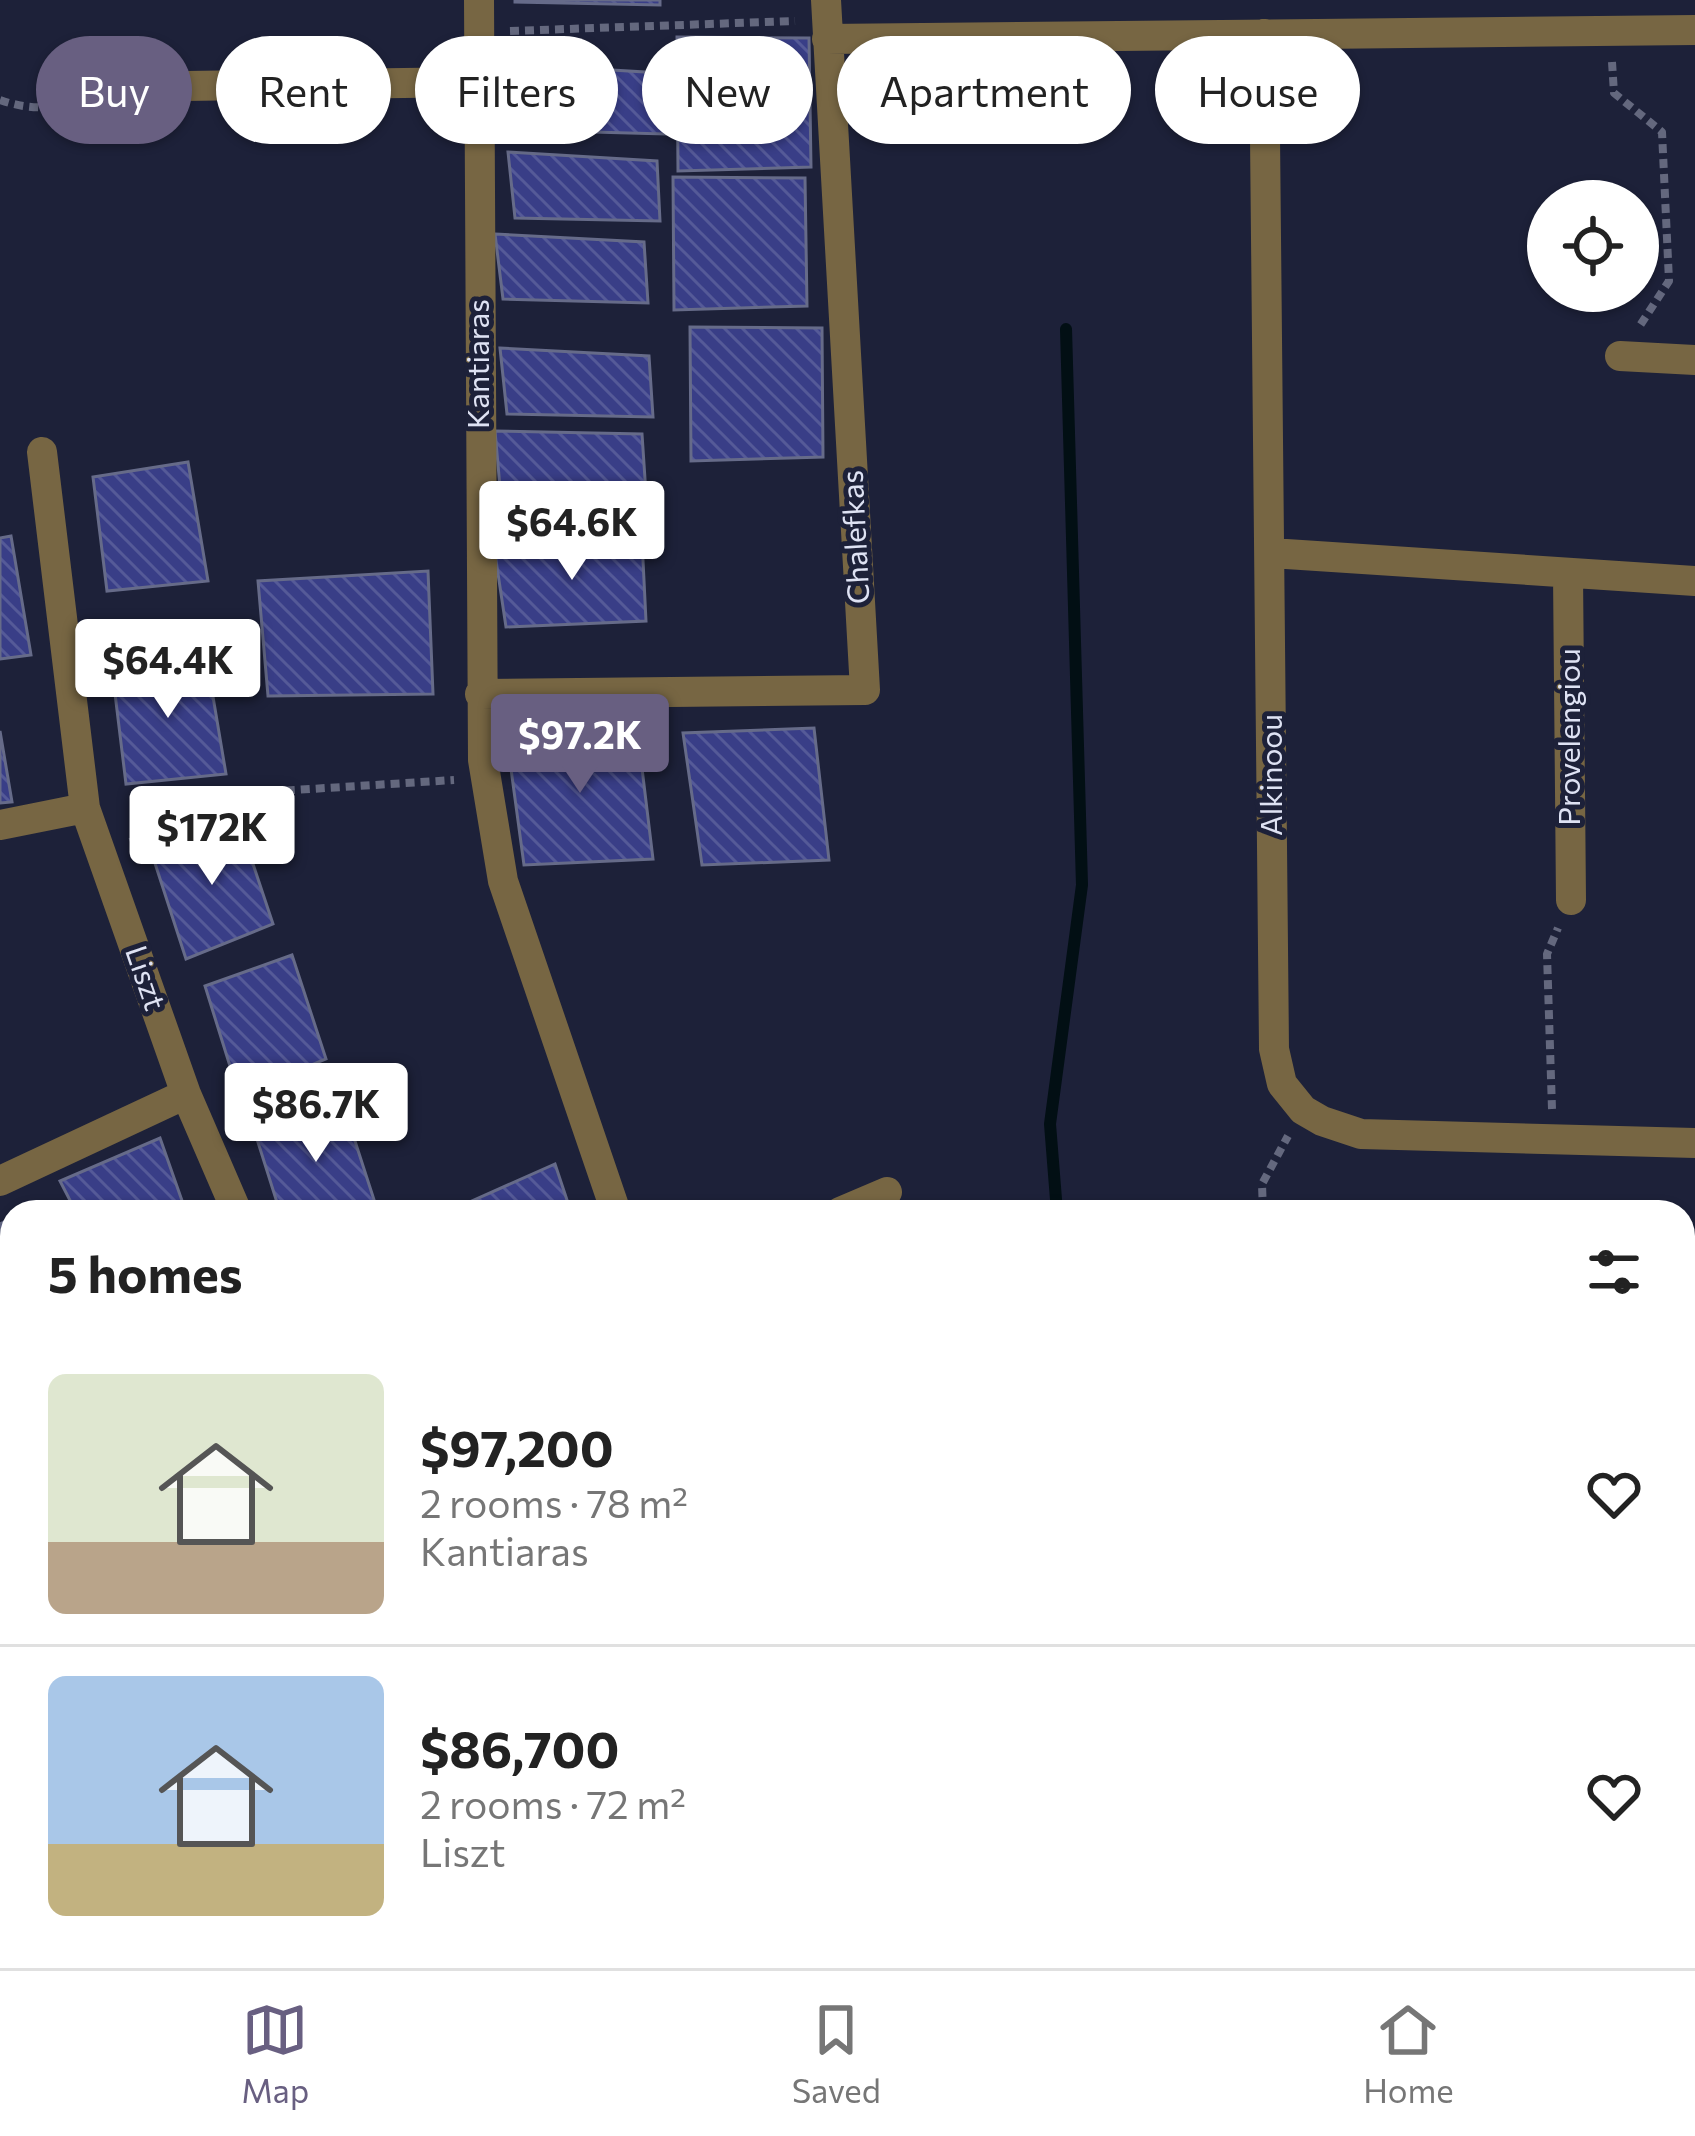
<!DOCTYPE html>
<meta charset="utf-8">
<style>
:root{--surface:#fff;--page:#f2f2f2;--text:#222;--muted:#767676;--line:#e0e0e0;--accent:#685f81}
body{margin:0;font-family:Commissioner,sans-serif;background:var(--page);color:var(--text);height:100vh;display:flex;flex-direction:column;font-size:45px;white-space:nowrap}
*{box-sizing:border-box;margin:0}
p{font-size:39px;color:var(--muted)}
.icon{flex:none;width:66px;height:66px;fill:none;stroke:currentColor;stroke-width:2;stroke-linecap:round;stroke-linejoin:round}
.map{position:relative;flex:1;overflow:hidden}
.panel{position:absolute;left:0px;top:1200px;width:1695px;height:768px;display:flex;flex-direction:column;background:var(--surface);border-radius:36px 36px 0 0;box-shadow:0 3px 9px #0004}
.panel>*{flex:none}
.banner{position:absolute;left:36px;top:36px;width:1623px;height:108px;display:flex;gap:24px}
.buttons{position:absolute;left:1527px;top:180px;display:grid;gap:24px}
.buttons a{display:grid;place-items:center;width:132px;height:132px;border-radius:50%;background:var(--surface);box-shadow:0 3px 9px #0004;font-size:60px}
.price{position:absolute;translate:-50% -102px;padding:0 27px;border-radius:12px;background:#fff;color:#222;font-size:39px;line-height:78px;filter:drop-shadow(0 3px 6px #0008)}
.price::after{content:'';position:absolute;left:50%;top:72px;width:36px;height:27px;margin-left:-18px;background:inherit;clip-path:polygon(0 0,100% 0,50% 100%)}
.price.on{background:var(--accent);color:#fff}
ul{padding:0;list-style:none}
li{display:flex;align-items:center;gap:36px;height:300px;padding:0 48px}
li+li{border-top:3px solid var(--line)}
li span{display:grid;place-items:center;flex:none;width:336px;height:240px;border-radius:18px;color:#555}
li>.icon{margin-inline-start:auto}
span .icon{width:144px;height:144px;fill:#fffc;stroke-width:1}
li b{font-size:51px}
h2{display:flex;justify-content:space-between;align-items:center;height:144px;padding:0 48px;font-size:51px}
.tag{padding:0 42px;border-radius:54px;background:var(--surface);box-shadow:0 3px 9px #0004;font-size:42px;line-height:108px}
.tag.on{background:var(--accent);color:#fff}
.tab-bar{display:flex;justify-content:space-around;align-items:center;height:168px;border-top:3px solid var(--line);background:var(--surface);font-size:33px;color:var(--muted)}
.tab-bar a{display:grid;justify-items:center;gap:6px}
.tab-bar .on{color:var(--accent)}
.map>svg:first-child{display:block}
</style>
<div class="map">
<svg width="1695" height="1968" viewBox="0 0 1695 1968">
<defs>
<pattern id="building-back-hatch" width="6" height="6" patternUnits="userSpaceOnUse" patternTransform="scale(3)"><rect width="6" height="6" fill="#393e87"/><path d="M-1 5l2 2M0 0l6 6M5-1l2 2" fill="none" stroke="#555a98"/></pattern>
</defs>
<rect width="100%" height="100%" fill="#1d2139"/>
<g fill="none" stroke-linecap="round" stroke-linejoin="round">
<!-- stream -->
<path stroke="#020f14" stroke-width="12" d="M 1057,1212 L 1050,1124 L 1082,885 L 1066,329
M 1005,1968 L 1020,1956"/>
</g>
<!-- building -->
<path fill="url(#building-back-hatch)" stroke="#666b89" stroke-width="3" d="M 515,0 L 660,0 L 660,5 L 515,2 Z
M 677,37 L 809,38 L 811,167 L 678,171 Z
M 512,64 L 661,73 L 665,134 L 519,130 Z
M 508,152 L 657,161 L 660,221 L 515,218 Z
M 673,177 L 805,178 L 807,306 L 674,310 Z
M 495,234 L 644,242 L 648,303 L 503,299 Z
M 690,327 L 822,328 L 823,457 L 691,461 Z
M 500,348 L 649,356 L 653,417 L 507,414 Z
M 495,431 L 642,434 L 648,524 L 504,532 Z
M 188,462 L 208,581 L 107,591 L 93,477 Z
M 11,536 L 31,655 L 0,659 L 0,538 Z
M 642,540 L 646,621 L 506,627 L 494,547 Z
M 428,571 L 433,694 L 268,696 L 258,581 Z
M 206,655 L 226,774 L 126,784 L 112,669 Z
M 637,727 L 653,859 L 524,865 L 506,732 Z
M 814,728 L 829,860 L 702,865 L 683,733 Z
M 0,731 L 12,802 L 0,803 Z
M 238,819 L 273,924 L 186,959 L 151,851 Z
M 292,955 L 326,1059 L 239,1095 L 205,986 Z
M 343,1104 L 377,1209 L 280,1212 L 256,1136 Z
M 160,1138 L 186,1212 L 76,1212 L 60,1181 Z
M 555,1164 L 571,1212 L 447,1212 Z
M 12,1218 L 12,1375 L 0,1381 L 0,1224 Z
M 0,1436 L 12,1470 L 12,1584 L 0,1590 Z
M 1695,1580 L 1695,1655 L 1683,1658 L 1683,1582 Z
M 82,1956 L 145,1956 L 120,1968 L 88,1968 Z
M 1541,1956 L 1652,1956 L 1655,1968 L 1545,1968 Z"/>
<g fill="none" stroke-linecap="round" stroke-linejoin="round">
<!-- path -->
<path stroke="#64687e" stroke-width="8" stroke-dasharray="9 6" stroke-linecap="butt" d="M 510,31 L 795,21
M 1612,62 L 1614,93 L 1662,132 L 1669,281 L 1639,327
M 0,100 C 28,110 58,110 86,99
M 130,842 L 262,792 L 454,780
M 1552,1109 L 1547,954 L 1558,928
M 1263,1212 L 1262,1184 L 1288,1136"/>
<!-- minor -->
<path stroke="#776643" stroke-width="30" d="M 479,0 L 483,760 L 503,881 L 616,1212
M 1264,34 L 1274,1049 L 1282,1084 L 1303,1110 L 1322,1121 L 1361,1134 L 1695,1143
M 827,39 L 1695,30
M 115,87 L 478,82
M 1620,356 L 1695,360
M 42,452 L 85,808 L 186,1094 L 237,1212
M 1271,553 L 1695,581
M 1568,574 L 1571,900
M 480,694 L 865,690 L 826,0
M 0,825 L 85,808
M 0,1181 L 186,1094
M 840,1212 L 887,1192
M 1683,1482 L 1695,1484
M 0,1603 L 12,1597
M 1522,1956 L 1526,1968
M 180,1968 L 202,1956"/>
</g>
<g text-anchor="middle" stroke-width="10" stroke-linejoin="round" paint-order="stroke">
<!-- street labels -->
<g font-size="30" fill="#dee2f3" stroke="#1d2139">
<text transform="translate(479 364) rotate(-90)" y="10">Kantiaras</text>
<text transform="translate(856 537) rotate(-93)" y="10">Chalefkas</text>
<text transform="translate(1570 737) rotate(-90)" y="10">Provelengiou</text>
<text transform="translate(1272 775) rotate(-90)" y="10">Alkinoou</text>
<text transform="translate(145 978) rotate(71)" y="10">Liszt</text>
</g>
</g>
</svg>
<div class="buttons">
<a><svg class="icon" aria-label="locate" viewBox="0 0 24 24"><circle cx="12" cy="12" r="6"/><path d="M12 2v4M12 18v4M2 12h4M18 12h4"/></svg></a>
</div>
<b class="price" style="left:572px;top:583px">$64.6K</b>
<b class="price" style="left:168px;top:721px">$64.4K</b>
<b class="price on" style="left:580px;top:796px">$97.2K</b>
<b class="price" style="left:212px;top:888px">$172K</b>
<b class="price" style="left:316px;top:1165px">$86.7K</b>
<div class="banner">
<a class="tag on">Buy</a>
<a class="tag">Rent</a>
<a class="tag">Filters</a>
<a class="tag">New</a>
<a class="tag">Apartment</a>
<a class="tag">House</a>
</div>
<section class="panel">
<h2>5 homes<svg class="icon" aria-label="filters" viewBox="0 0 24 24"><path d="M4 7h16M4 17h16"/><circle cx="9" cy="7" r="2"/><circle cx="15" cy="17" r="2"/></svg></h2>
<ul>
<li><span style="background:linear-gradient(#dfe7d0 70%,#b9a48a 0)"><svg class="icon" aria-label="home" viewBox="0 0 24 24"><path d="M3 11l9-7 9 7M6 9v11h12V9"/></svg></span><div><b>$97,200</b><p>2 rooms · 78 m²</p><p>Kantiaras</p></div><svg class="icon" aria-label="heart" viewBox="0 0 24 24"><path d="M12 20l-8-8c-3-5 5-10 8-4 3-6 11-1 8 4z"/></svg></li>
<li><span style="background:linear-gradient(#a9c7e8 70%,#c2b280 0)"><svg class="icon" aria-label="home" viewBox="0 0 24 24"><path d="M3 11l9-7 9 7M6 9v11h12V9"/></svg></span><div><b>$86,700</b><p>2 rooms · 72 m²</p><p>Liszt</p></div><svg class="icon" aria-label="heart" viewBox="0 0 24 24"><path d="M12 20l-8-8c-3-5 5-10 8-4 3-6 11-1 8 4z"/></svg></li>
</ul>
</section>
</div>
<nav class="tab-bar">
<a class="on"><svg class="icon" aria-label="map" viewBox="0 0 24 24"><path d="M3 6l6-2 6 2 6-2v14l-6 2-6-2-6 2zM9 4v14M15 6v14"/></svg>Map</a>
<a><svg class="icon" aria-label="saved" viewBox="0 0 24 24"><path d="M7 4h10v16l-5-4-5 4z"/></svg>Saved</a>
<a><svg class="icon" aria-label="home" viewBox="0 0 24 24"><path d="M3 11l9-7 9 7M6 9v11h12V9"/></svg>Home</a>
</nav>
